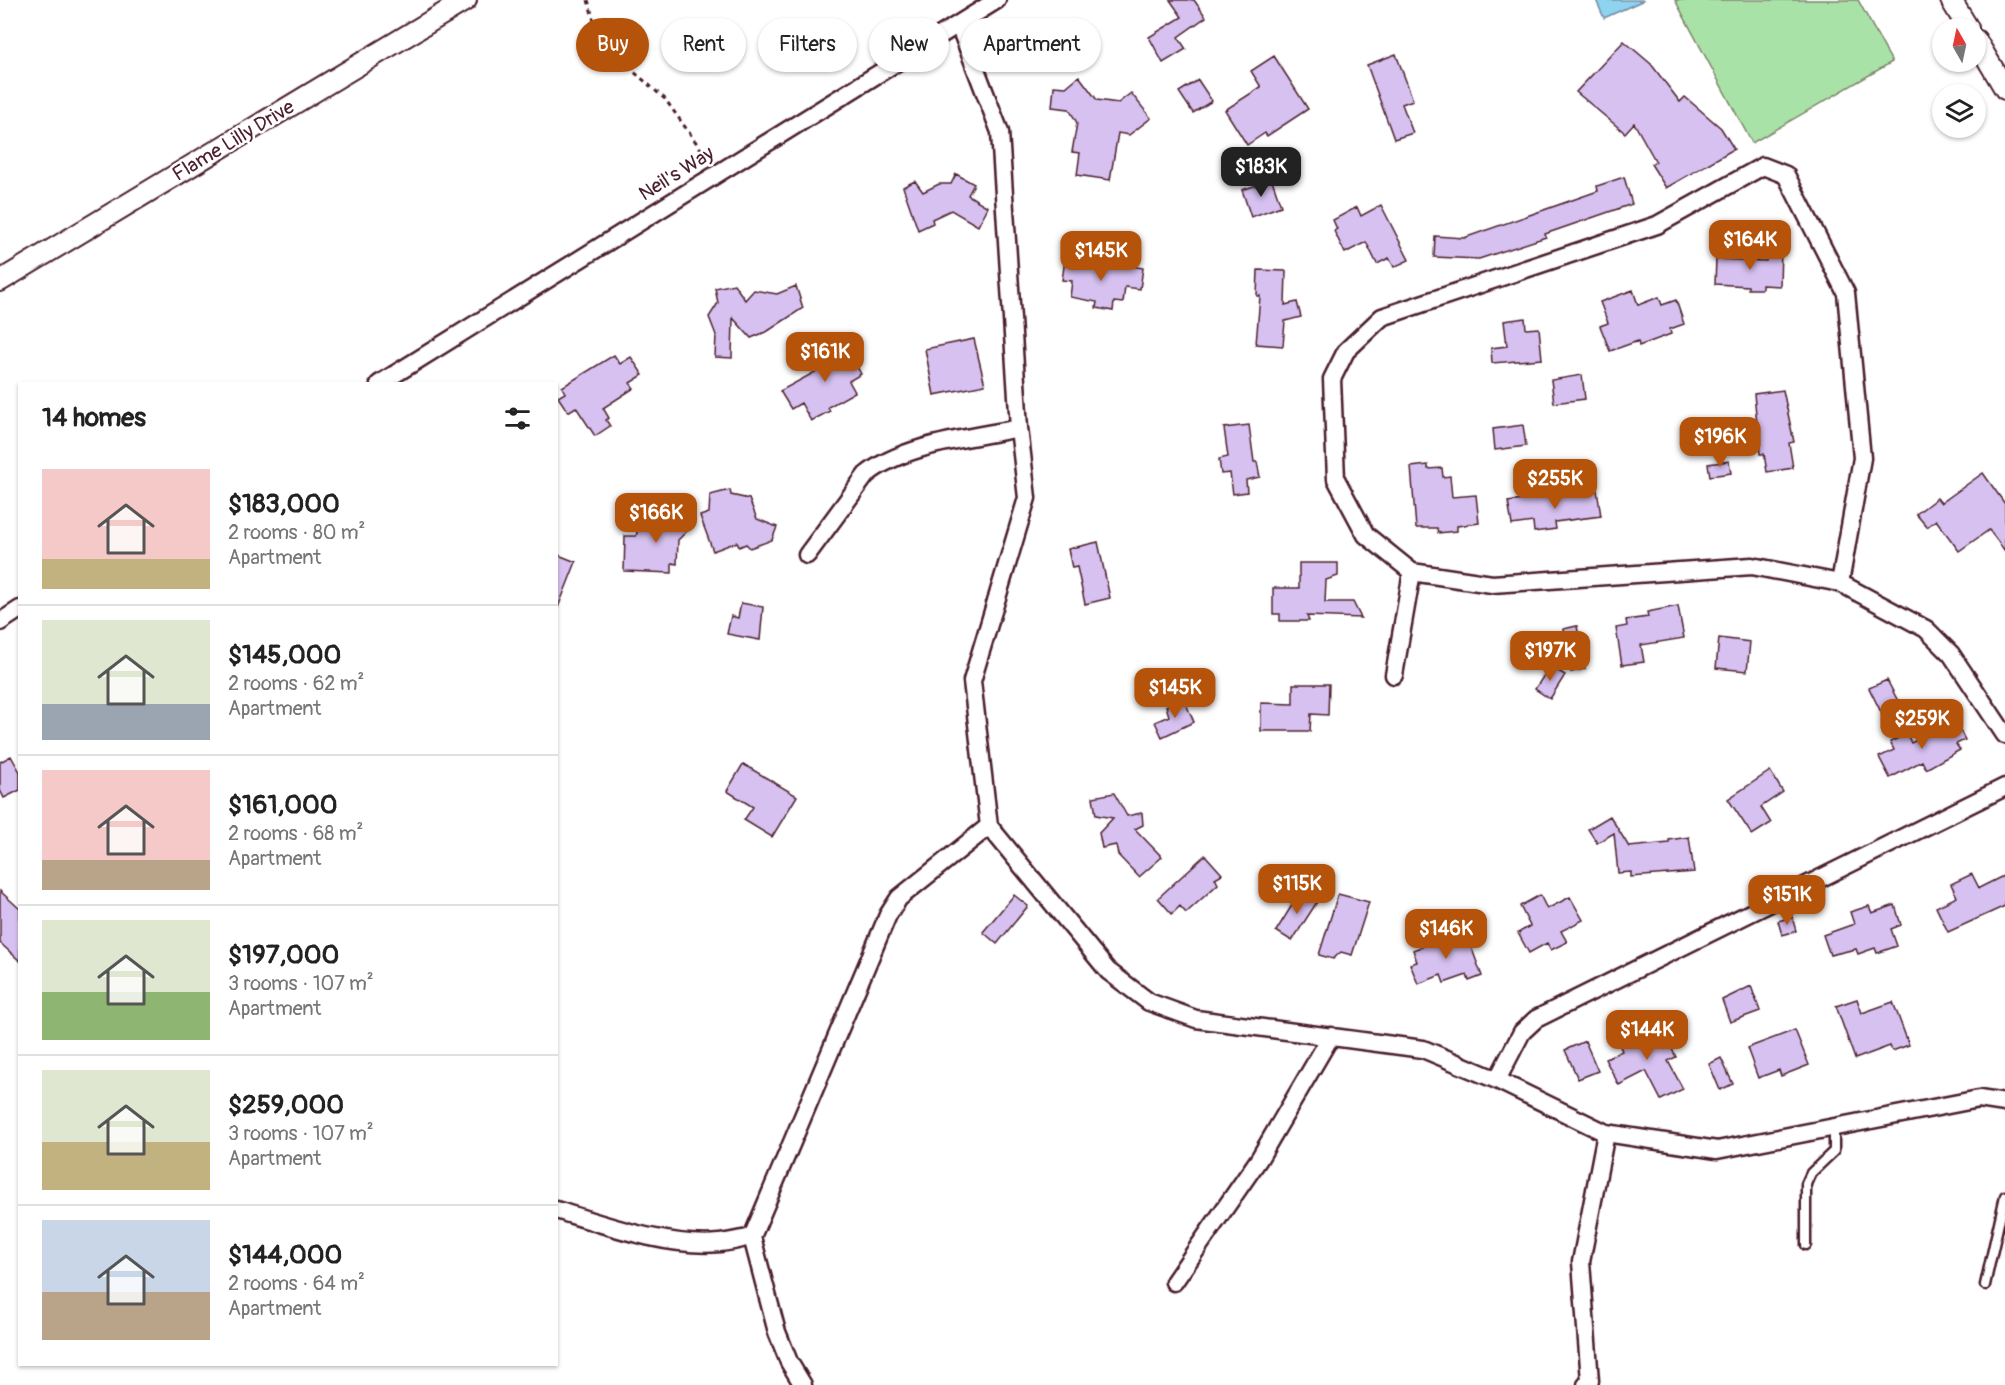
<!DOCTYPE html>
<meta charset="utf-8">
<style>
:root{--surface:#fff;--page:#f6f6f6;--text:#222;--muted:#767676;--line:#e0e0e0;--accent:#b45309}
body{margin:0;font-family:Pangolin,sans-serif;background:var(--page);color:var(--text);height:100vh;display:flex;flex-direction:column;font-size:22px;white-space:nowrap}
*{box-sizing:border-box;margin:0}
p{font-size:20px;color:var(--muted)}
.icon{flex:none;width:33px;height:33px;fill:none;stroke:currentColor;stroke-width:2;stroke-linecap:round;stroke-linejoin:round}
.map{position:relative;flex:1;overflow:hidden}
.drawer{position:absolute;left:18px;top:382px;width:540px;height:984px;display:flex;flex-direction:column;background:var(--surface);border-radius:0px;box-shadow:0 2px 4px #0004}
.drawer>*{flex:none}
.banner{position:absolute;left:576px;top:18px;width:570px;height:54px;display:flex;gap:12px}
.needle{width:39px;rotate:351deg}
.buttons{position:absolute;left:1932px;top:18px;display:grid;gap:12px}
.buttons a{display:grid;place-items:center;width:54px;height:54px;border-radius:50%;background:var(--surface);box-shadow:0 2px 4px #0004;font-size:30px}
.price{position:absolute;translate:-50% -51px;padding:0 14px;border-radius:12px;background:var(--accent);color:#fff;font-size:20px;line-height:39px;filter:drop-shadow(0 2px 3px #0008)}
.price::after{content:'';position:absolute;left:50%;top:36px;width:18px;height:14px;margin-left:-9px;background:inherit;clip-path:polygon(0 0,100% 0,50% 100%)}
.price.on{background:#222;color:#fff}
ul{padding:0;list-style:none}
li{display:flex;align-items:center;gap:18px;height:150px;padding:0 24px}
li+li{border-top:2px solid var(--line)}
li span{display:grid;place-items:center;flex:none;width:168px;height:120px;border-radius:0px;color:#555}
li>.icon{margin-inline-start:auto}
span .icon{width:72px;height:72px;fill:#fffc;stroke-width:1}
li b{font-size:26px}
h2{display:flex;justify-content:space-between;align-items:center;height:72px;padding:0 24px;font-size:26px}
.pill{padding:0 21px;border-radius:27px;background:var(--surface);box-shadow:0 2px 4px #0004;font-size:21px;line-height:54px}
.pill.on{background:var(--accent);color:#fff}
.map>svg:first-child{display:block}
</style>
<div class="map">
<svg width="2005" height="1385" viewBox="0 0 2005 1385">
<rect width="100%" height="100%" fill="#fff"/>
<filter id="ink" filterUnits="userSpaceOnUse"><feTurbulence type="fractalNoise" baseFrequency=".0167" numOctaves="2"/><feDisplacementMap in="SourceGraphic" scale="12" xChannelSelector="R" yChannelSelector="G"/><feConvolveMatrix kernelMatrix="1 2 1 2 8 2 1 2 1" color-interpolation-filters="sRGB"/></filter>
<g filter="url(#ink)">
<!-- green -->
<path fill="#a9e2a7" stroke="#7a8069" stroke-width="1.5" d="M 1675,0 L 1858,0 L 1892,62 L 1752,143 Z"/>
<!-- water -->
<path fill="#8ed3f0" stroke="#738ba1" stroke-width="1.5" d="M 1596,0 L 1644,0 L 1604,18 Z"/>
<!-- building -->
<path fill="#d6c1f1" stroke="#4a1f2b" stroke-width="1.5" d="M 1170,0 L 1194,0 L 1206,17 L 1178,37 L 1186,49 L 1163,63 L 1149,37 L 1182,17 Z
M 1624,41 L 1651,64 L 1680,102 L 1685,97 L 1721,128 L 1734,149 L 1666,188 L 1651,164 L 1656,162 L 1634,123 L 1625,133 L 1576,92 Z
M 1396,54 L 1413,100 L 1402,104 L 1413,133 L 1394,139 L 1367,65 Z
M 1274,56 L 1308,109 L 1267,136 L 1265,133 L 1247,145 L 1225,110 L 1261,87 L 1251,71 Z
M 1079,76 L 1097,100 L 1118,103 L 1131,93 L 1151,118 L 1129,135 L 1118,133 L 1110,180 L 1077,175 L 1080,153 L 1072,152 L 1077,123 L 1069,109 L 1052,107 L 1054,86 L 1066,87 Z
M 1198,80 L 1212,101 L 1193,113 L 1179,92 Z
M 956,174 L 974,184 L 968,195 L 988,207 L 978,226 L 951,210 L 932,219 L 933,223 L 918,230 L 903,187 L 915,181 L 923,192 L 939,184 L 951,184 Z
M 1624,177 L 1632,204 L 1545,234 L 1546,237 L 1479,259 L 1434,257 L 1435,236 L 1464,238 L 1598,191 L 1597,186 Z
M 1272,180 L 1281,206 L 1251,217 L 1242,190 Z
M 1381,205 L 1409,260 L 1394,267 L 1389,258 L 1377,264 L 1366,242 L 1345,253 L 1334,231 L 1337,229 L 1333,220 L 1357,207 L 1361,216 Z
M 1767,249 L 1781,249 L 1780,286 L 1762,285 L 1762,289 L 1748,289 L 1748,286 L 1715,284 L 1716,259 L 1766,261 Z
M 1065,260 L 1105,264 L 1105,261 L 1143,268 L 1140,289 L 1125,287 L 1123,303 L 1114,302 L 1113,311 L 1096,308 L 1097,302 L 1070,297 L 1072,281 L 1062,280 Z
M 1258,270 L 1286,271 L 1285,305 L 1297,302 L 1301,317 L 1285,321 L 1283,346 L 1256,344 L 1260,296 L 1257,296 Z
M 734,284 L 745,300 L 754,290 L 777,294 L 796,286 L 803,308 L 768,331 L 751,338 L 733,318 L 732,358 L 715,357 L 716,335 L 709,317 L 718,303 L 715,288 Z
M 1633,290 L 1638,305 L 1659,297 L 1662,305 L 1676,300 L 1684,324 L 1670,329 L 1671,334 L 1639,346 L 1638,341 L 1610,351 L 1600,326 L 1608,323 L 1600,302 Z
M 1525,318 L 1526,329 L 1539,328 L 1542,359 L 1492,363 L 1491,348 L 1507,346 L 1504,321 Z
M 974,339 L 985,385 L 934,395 L 925,349 Z
M 842,340 L 861,374 L 849,381 L 855,392 L 828,407 L 830,411 L 811,421 L 801,403 L 791,409 L 780,391 L 830,364 L 822,351 Z
M 614,355 L 620,364 L 631,357 L 643,375 L 630,383 L 634,388 L 603,408 L 609,418 L 606,420 L 610,426 L 595,436 L 576,407 L 568,412 L 558,397 L 565,393 L 562,387 Z
M 1582,375 L 1585,399 L 1554,403 L 1551,380 Z
M 1783,390 L 1794,442 L 1789,443 L 1793,468 L 1767,472 L 1764,454 L 1760,454 L 1754,394 Z
M 1249,425 L 1254,462 L 1257,462 L 1260,477 L 1246,480 L 1247,492 L 1233,494 L 1230,473 L 1221,474 L 1219,459 L 1228,457 L 1224,428 Z
M 1523,425 L 1526,446 L 1495,450 L 1493,429 Z
M 1729,461 L 1731,473 L 1710,476 L 1708,464 Z
M 1428,465 L 1428,469 L 1442,468 L 1443,477 L 1450,476 L 1452,497 L 1476,495 L 1479,523 L 1457,526 L 1457,531 L 1438,533 L 1437,528 L 1416,528 L 1411,467 Z
M 1983,473 L 2005,504 L 2005,551 L 1989,530 L 1959,551 L 1936,520 L 1927,527 L 1916,514 L 1937,498 L 1941,503 Z
M 730,490 L 731,495 L 749,499 L 757,519 L 777,527 L 772,540 L 750,548 L 746,544 L 739,547 L 737,542 L 713,551 L 700,516 L 709,513 L 710,495 Z
M 1597,490 L 1601,516 L 1555,522 L 1556,529 L 1534,532 L 1533,522 L 1512,525 L 1508,502 Z
M 673,505 L 693,525 L 678,540 L 677,564 L 672,563 L 672,573 L 624,571 L 625,536 L 636,536 L 638,529 L 649,529 Z
M 1098,542 L 1110,598 L 1085,604 L 1077,567 L 1072,568 L 1068,549 Z
M 556,554 L 576,562 L 557,610 L 556,610 Z
M 1299,563 L 1338,563 L 1338,576 L 1326,580 L 1325,602 L 1353,602 L 1361,618 L 1307,616 L 1309,621 L 1280,621 L 1280,614 L 1273,614 L 1273,588 L 1299,588 Z
M 741,603 L 763,607 L 760,640 L 727,634 L 731,616 L 738,618 Z
M 1678,606 L 1684,638 L 1641,645 L 1644,662 L 1622,665 L 1616,628 L 1627,626 L 1626,620 L 1648,617 L 1647,612 Z
M 1577,626 L 1585,669 L 1571,672 L 1563,629 Z
M 1719,638 L 1750,642 L 1747,671 L 1716,668 Z
M 1550,666 L 1565,675 L 1550,699 L 1535,689 Z
M 1887,680 L 1900,705 L 1882,714 L 1869,688 Z
M 1293,684 L 1329,684 L 1328,715 L 1311,714 L 1310,731 L 1261,731 L 1261,703 L 1293,704 Z
M 1177,701 L 1186,704 L 1194,722 L 1162,737 L 1155,722 L 1169,716 L 1166,706 Z
M 1955,721 L 1965,740 L 1956,744 L 1960,750 L 1926,769 L 1922,761 L 1890,778 L 1879,757 L 1894,750 L 1890,742 L 1907,734 L 1911,743 Z
M 11,756 L 20,772 L 20,790 L 4,798 L 0,790 L 0,762 Z
M 743,764 L 797,796 L 772,837 L 744,820 L 753,807 L 727,791 Z
M 1770,771 L 1783,792 L 1761,807 L 1771,823 L 1752,835 L 1728,799 Z
M 1114,793 L 1127,816 L 1142,813 L 1143,825 L 1135,829 L 1162,857 L 1139,877 L 1118,855 L 1116,845 L 1102,848 L 1099,833 L 1113,818 L 1096,815 L 1093,797 Z
M 1610,816 L 1629,847 L 1669,843 L 1669,840 L 1689,837 L 1694,872 L 1631,877 L 1631,872 L 1618,873 L 1614,833 L 1597,843 L 1588,829 Z
M 1205,855 L 1222,874 L 1215,878 L 1218,884 L 1186,913 L 1180,906 L 1172,914 L 1158,898 Z
M 1972,874 L 1979,888 L 2005,875 L 2005,906 L 1948,932 L 1936,907 L 1957,897 L 1951,884 Z
M 1302,889 L 1319,899 L 1292,941 L 1276,931 Z
M 0,891 L 20,909 L 20,961 L 0,943 Z
M 1338,894 L 1369,902 L 1352,955 L 1341,952 L 1333,959 L 1319,955 Z
M 1014,895 L 1028,906 L 997,944 L 983,932 Z
M 1540,895 L 1547,909 L 1570,897 L 1583,920 L 1561,931 L 1567,942 L 1551,950 L 1547,943 L 1529,953 L 1518,933 L 1530,926 L 1520,906 Z
M 1895,905 L 1901,925 L 1891,929 L 1897,946 L 1877,953 L 1875,948 L 1858,954 L 1856,949 L 1830,955 L 1823,935 L 1854,924 L 1850,912 L 1869,906 L 1872,913 Z
M 1792,917 L 1796,931 L 1782,935 L 1778,921 Z
M 1465,930 L 1482,976 L 1469,981 L 1467,975 L 1444,983 L 1441,975 L 1418,984 L 1410,964 L 1417,962 L 1413,950 Z
M 1751,986 L 1760,1011 L 1730,1022 L 1722,1000 Z
M 1857,999 L 1862,1013 L 1893,1002 L 1909,1045 L 1892,1051 L 1890,1046 L 1855,1059 L 1836,1006 Z
M 1659,1023 L 1676,1057 L 1668,1061 L 1683,1089 L 1661,1100 L 1646,1071 L 1619,1085 L 1605,1059 L 1622,1051 L 1619,1044 Z
M 1795,1030 L 1809,1065 L 1781,1076 L 1779,1070 L 1758,1078 L 1747,1048 Z
M 1585,1041 L 1598,1071 L 1578,1079 L 1565,1050 Z
M 1721,1058 L 1733,1084 L 1720,1090 L 1709,1064 Z"/>
<g fill="none" stroke-linecap="round" stroke-linejoin="round">
<!-- service casing -->
<g stroke="#4a1f2b" stroke-width="13">
<path id="service" d="M 1806,1245 L 1806,1184 L 1811,1173 L 1834,1151 L 1834,1128
M 1985,1285 L 2005,1196"/>
</g>
<!-- minor casing -->
<g stroke="#4a1f2b" stroke-width="21">
<path id="minor" d="M 959,25 L 1000,132 L 1019,428 L 1027,498 L 972,681 L 989,826 L 1108,971 L 1149,1002 L 1196,1019 L 1423,1049 L 1497,1080 L 1606,1133 L 1717,1150 L 1979,1099 L 2005,1103
M 379,384 L 997,0
M 807,555 L 866,475 C 903,444 972,438 1019,428
M 1840,583 L 1862,458 L 1846,293 L 1786,175 L 1763,166 L 1657,225 L 1382,317 L 1346,351 L 1332,379 L 1336,479 L 1366,535 L 1412,572 L 1492,584 L 1752,566 L 1840,583 L 1926,629 L 1951,654 L 2005,735
M 0,622 L 20,609
M 1394,675 L 1412,572
M 1497,1080 L 1522,1032 L 1536,1019 L 2005,787
M 556,1210 C 605,1225 669,1248 720,1243 C 731,1242 741,1239 752,1237
M 1174,1282 L 1259,1159 L 1331,1036
M 803,1385 L 789,1362 L 777,1332 L 752,1237 L 888,915 L 899,898 L 989,826
M 1586,1385 L 1590,1381 L 1581,1262 L 1606,1133"/>
</g>
<!-- tertiary casing -->
<g stroke="#4a1f2b" stroke-width="24">
<path id="tertiary" d="M 1951,0 L 1968,28
M 1976,40 L 2005,89
M 0,281 L 466,0"/>
</g>
<!-- path -->
<path stroke="#4a1f2b" stroke-width="3" stroke-dasharray="4.5 4.5" stroke-linecap="butt" d="M 588,0 L 600,42 L 665,99 L 703,152 L 714,157"/>
<!-- service -->
<use href="#service" stroke="#fff" stroke-width="8"/>
<!-- minor -->
<use href="#minor" stroke="#fff" stroke-width="16"/>
<!-- tertiary -->
<use href="#tertiary" stroke="#fff" stroke-width="20"/>
</g>
</g>
<g text-anchor="middle" stroke-width="5" stroke-linejoin="round" paint-order="stroke">
<!-- street labels -->
<g font-size="20" fill="#4a1f2b" stroke="#fff">
<text transform="translate(233 140) rotate(-31)" y="7">Flame Lilly Drive</text>
<text transform="translate(676 173) rotate(-32)" y="7">Neil's Way</text>
</g>
</g>
</svg>
<div class="buttons">
<a><svg class="needle" viewBox="-14 -14 28 28"><path d="M0-13l5 13h-10z" fill="#e53935"/><path d="M0 13l5-13h-10z" fill="#767676"/></svg></a>
<a><svg class="icon" aria-label="layers" viewBox="0 0 24 24"><path d="M12 4l9 5-9 5-9-5zM3 14l9 5 9-5"/></svg></a>
</div>
<b class="price on" style="left:1261px;top:198px">$183K</b>
<b class="price" style="left:1750px;top:271px">$164K</b>
<b class="price" style="left:1101px;top:282px">$145K</b>
<b class="price" style="left:825px;top:383px">$161K</b>
<b class="price" style="left:1720px;top:468px">$196K</b>
<b class="price" style="left:1555px;top:510px">$255K</b>
<b class="price" style="left:656px;top:544px">$166K</b>
<b class="price" style="left:1550px;top:682px">$197K</b>
<b class="price" style="left:1175px;top:719px">$145K</b>
<b class="price" style="left:1922px;top:750px">$259K</b>
<b class="price" style="left:1297px;top:915px">$115K</b>
<b class="price" style="left:1787px;top:926px">$151K</b>
<b class="price" style="left:1446px;top:960px">$146K</b>
<b class="price" style="left:1647px;top:1061px">$144K</b>
<div class="banner">
<a class="pill on">Buy</a>
<a class="pill">Rent</a>
<a class="pill">Filters</a>
<a class="pill">New</a>
<a class="pill">Apartment</a>
</div>
<section class="drawer">
<h2>14 homes<svg class="icon" aria-label="filters" viewBox="0 0 24 24"><path d="M4 7h16M4 17h16"/><circle cx="9" cy="7" r="2"/><circle cx="15" cy="17" r="2"/></svg></h2>
<ul>
<li><span style="background:linear-gradient(#f6c9c9 75%,#c2b280 0)"><svg class="icon" aria-label="home" viewBox="0 0 24 24"><path d="M3 11l9-7 9 7M6 9v11h12V9"/></svg></span><div><b>$183,000</b><p>2 rooms · 80 m²</p><p>Apartment</p></div></li>
<li><span style="background:linear-gradient(#dfe7d0 70%,#9aa5b1 0)"><svg class="icon" aria-label="home" viewBox="0 0 24 24"><path d="M3 11l9-7 9 7M6 9v11h12V9"/></svg></span><div><b>$145,000</b><p>2 rooms · 62 m²</p><p>Apartment</p></div></li>
<li><span style="background:linear-gradient(#f6c9c9 75%,#b9a48a 0)"><svg class="icon" aria-label="home" viewBox="0 0 24 24"><path d="M3 11l9-7 9 7M6 9v11h12V9"/></svg></span><div><b>$161,000</b><p>2 rooms · 68 m²</p><p>Apartment</p></div></li>
<li><span style="background:linear-gradient(#dfe7d0 60%,#8fb573 0)"><svg class="icon" aria-label="home" viewBox="0 0 24 24"><path d="M3 11l9-7 9 7M6 9v11h12V9"/></svg></span><div><b>$197,000</b><p>3 rooms · 107 m²</p><p>Apartment</p></div></li>
<li><span style="background:linear-gradient(#dfe7d0 60%,#c2b280 0)"><svg class="icon" aria-label="home" viewBox="0 0 24 24"><path d="M3 11l9-7 9 7M6 9v11h12V9"/></svg></span><div><b>$259,000</b><p>3 rooms · 107 m²</p><p>Apartment</p></div></li>
<li><span style="background:linear-gradient(#c9d6e8 60%,#b9a48a 0)"><svg class="icon" aria-label="home" viewBox="0 0 24 24"><path d="M3 11l9-7 9 7M6 9v11h12V9"/></svg></span><div><b>$144,000</b><p>2 rooms · 64 m²</p><p>Apartment</p></div></li>
</ul>
</section>
</div>
